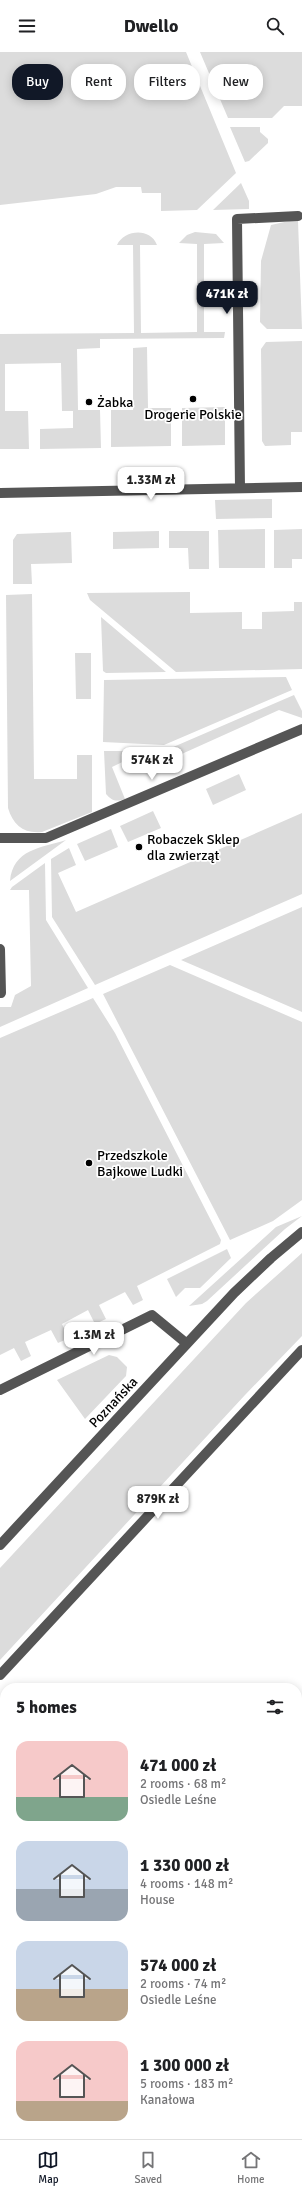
<!DOCTYPE html>
<meta charset="utf-8">
<style>
:root{--surface:#fff;--page:#f6f6f6;--text:#202124;--muted:#757577;--line:#e0e0e0;--accent:#111827}
body{margin:0;font-family:Signika,sans-serif;background:var(--page);color:var(--text);height:100vh;display:flex;flex-direction:column;font-size:15px;white-space:nowrap}
*{box-sizing:border-box;margin:0}
p{font-size:13px;color:var(--muted)}
.icon{flex:none;width:22px;height:22px;fill:none;stroke:currentColor;stroke-width:2;stroke-linecap:round;stroke-linejoin:round}
.map{position:relative;flex:1;overflow:hidden}
.details{position:absolute;left:0px;top:1631px;width:302px;height:456px;display:flex;flex-direction:column;background:var(--surface);border-radius:16px 16px 0 0;box-shadow:0 2px 10px #0003}
.details>*{flex:none}
.guide{position:absolute;left:12px;top:12px;width:278px;height:36px;display:flex;gap:8px}
.price{position:absolute;translate:-50% -34px;padding:0 9px;border-radius:8px;background:#fff;color:#222;font-size:13px;line-height:26px;filter:drop-shadow(0 1px 2px #0008)}
.price::after{content:'';position:absolute;left:50%;top:24px;width:12px;height:9px;margin-left:-6px;background:inherit;clip-path:polygon(0 0,100% 0,50% 100%)}
.price.active{background:var(--accent);color:#fff}
ul{padding:0;list-style:none}
li{display:flex;align-items:center;gap:12px;height:100px;padding:0 16px}
li span{display:grid;place-items:center;flex:none;width:112px;height:80px;border-radius:12px;color:#555}
li>.icon{margin-inline-start:auto}
span .icon{width:48px;height:48px;fill:#fffc;stroke-width:1}
li b{font-size:17px}
h2{display:flex;justify-content:space-between;align-items:center;height:48px;padding:0 16px;font-size:17px}
.pill{padding:0 14px;border-radius:16px;background:var(--surface);box-shadow:0 2px 10px #0003;font-size:14px;line-height:36px}
.pill.active{background:var(--accent);color:#fff}
header{display:flex;justify-content:space-between;align-items:center;height:52px;padding:0 16px;background:var(--surface);font-size:18px;font-weight:700}
.tabs{display:flex;justify-content:space-around;align-items:center;height:56px;border-top:1px solid var(--line);background:var(--surface);font-size:11px;color:var(--muted)}
.tabs a{display:grid;justify-items:center;gap:2px}
.tabs .active{color:var(--accent)}
.map>svg:first-child{display:block}
</style>
<header><svg class="icon" aria-label="menu" viewBox="0 0 24 24"><path d="M4 6h16M4 12h16M4 18h16"/></svg>Dwello<svg class="icon" aria-label="search" viewBox="0 0 24 24"><circle cx="10" cy="10" r="6"/><path d="M15 15l6 6"/></svg></header>
<div class="map">
<svg width="302" height="2087" viewBox="0 0 302 2087">
<rect width="100%" height="100%" fill="#fff"/>
<!-- green -->
<path fill="#dcdcdc" d="M 0,0 L 186,0 L 236,121 L 197,158 L 161,159 L 161,141 L 142,141 L 141,135 L 116,135 L 96,142 L 0,153 Z
M 200,0 L 302,0 L 302,54 L 284,54 L 272,66 L 228,66 Z
M 230,75 L 260,75 L 260,80 L 268,87 L 268,91 L 249,109 L 245,110 Z
M 241,131 L 249,149 L 249,157 L 213,158 Z
M 289,169 L 298,169 L 302,277 L 267,277 L 260,270 L 261,209 L 271,173 Z
M 195,180 L 216,182 L 224,191 L 204,192 L 204,280 L 225,280 L 224,286 L 100,287 L 100,296 L 77,297 L 78,358 L 100,358 L 101,396 L 40,397 L 40,377 L 73,376 L 73,359 L 62,359 L 61,311 L 5,312 L 5,359 L 28,359 L 29,397 L 0,397 L 0,282 L 134,281 L 133,193 L 117,193 C 124,178 150,175 157,193 L 140,193 L 141,281 L 197,280 L 197,192 L 179,191 L 187,183 Z
M 302,289 L 302,380 L 291,380 L 291,393 L 265,394 L 262,389 L 261,297 L 266,290 Z
M 147,295 L 148,356 L 171,356 L 171,394 L 111,395 L 111,358 L 133,358 L 133,296 Z
M 225,355 L 225,393 L 182,394 L 182,356 Z
M 272,447 L 272,466 L 216,467 L 215,448 Z
M 265,477 L 265,516 L 219,516 L 218,478 Z
M 302,477 L 302,507 L 292,507 L 292,516 L 274,516 L 274,478 Z
M 159,479 L 159,496 L 113,497 L 113,480 Z
M 169,479 L 209,479 L 209,517 L 189,517 L 188,496 L 169,496 Z
M 71,480 L 72,511 L 31,512 L 32,532 L 13,532 L 13,488 L 17,482 Z
M 190,540 L 190,561 L 242,560 L 242,577 L 262,577 L 262,560 L 294,559 L 294,550 L 302,550 L 302,617 L 176,620 L 90,548 L 87,541 Z
M 32,542 L 34,727 L 77,727 L 77,703 L 92,703 L 92,760 L 42,780 C 24,782 13,773 8,756 L 6,543 Z
M 101,565 L 166,620 L 106,621 L 103,619 Z
M 75,601 L 91,601 L 91,647 L 76,647 Z
M 286,625 L 292,638 L 164,693 L 103,690 L 104,628 Z
M 294,643 L 302,659 L 302,666 L 279,658 L 144,719 L 137,703 L 112,715 L 125,747 C 116,750 112,749 106,742 L 104,699 L 164,699 Z
M 239,722 L 246,738 L 213,753 L 206,737 Z
M 153,759 L 161,776 L 128,790 L 120,774 Z
M 302,761 L 302,842 L 95,933 L 52,865 L 51,807 L 69,796 L 76,813 L 58,821 L 76,860 Z
M 111,777 L 118,795 L 85,809 L 77,792 Z
M 66,788 L 10,829 C 13,797 41,796 66,788 Z
M 45,811 L 46,868 L 88,936 L 0,975 L 0,955 L 11,955 L 15,943 L 31,934 L 29,838 L 10,838 L 12,835 Z
M 302,855 L 302,960 L 181,908 Z
M 170,913 L 302,970 L 302,1148 L 273,1169 L 230,1188 L 103,942 Z
M 93,946 L 115,981 L 221,1188 L 220,1192 L 137,1234 L 143,1248 L 133,1253 L 125,1240 L 99,1253 L 106,1267 L 95,1272 L 88,1258 L 62,1272 L 69,1286 L 58,1291 L 51,1278 L 25,1290 L 31,1304 L 21,1309 L 14,1296 L 0,1303 L 0,986 Z
M 302,1164 L 285,1177 L 207,1249 L 202,1252 L 189,1254 L 276,1175 Z
M 227,1197 L 231,1206 L 200,1236 L 185,1236 L 176,1245 L 167,1227 Z
M 302,1201 L 302,1284 L 245,1343 L 0,1608 L 0,1516 L 246,1251 Z
M 109,1303 L 117,1305 L 127,1315 L 126,1324 L 85,1367 L 57,1328 Z"/>
<g fill="none" stroke-linecap="round" stroke-linejoin="round">
<!-- minor -->
<path stroke="#555" stroke-width="10" d="M 240,436 L 237,167 L 298,164
M 0,441 L 302,435
M 0,786 L 46,786 L 302,677
M 0,897 L 1,941
M 0,1338 L 152,1263 L 186,1291
M 0,1493 L 234,1241 L 271,1206 L 302,1180
M 0,1623 L 302,1298
M 297,1748 L 302,1744
M 5,2028 L 0,2033 L 5,2037
M 60,2082 L 70,2087"/>
</g>
<!-- markers -->
<g fill="#000" stroke="#fff" stroke-width="1.5">
<circle cx="193" cy="347" r="4"/>
<circle cx="89" cy="350" r="4"/>
<circle cx="139" cy="795" r="4"/>
<circle cx="89" cy="1111" r="4"/>
</g>
<g text-anchor="middle" stroke-width="3.5" stroke-linejoin="round" paint-order="stroke">
<!-- poi labels -->
<g font-size="14" fill="#000" stroke="#fff" text-anchor="start">
<text x="97" y="355">Żabka</text>
<text x="193" y="367" text-anchor="middle">Drogerie Polskie</text>
<text x="147" y="792">Robaczek Sklep<tspan x="147" dy="16">dla zwierząt</tspan></text>
<text x="97" y="1108">Przedszkole<tspan x="97" dy="16">Bajkowe Ludki</tspan></text>
</g>
<!-- street labels -->
<g font-size="14" fill="#000" stroke="#fff">
<text transform="translate(113 1350) rotate(-47)" y="5">Poznańska</text>
</g>
</g>
</svg>
<b class="price active" style="left:227px;top:263px">471K zł</b>
<b class="price" style="left:151px;top:449px">1.33M zł</b>
<b class="price" style="left:152px;top:729px">574K zł</b>
<b class="price" style="left:94px;top:1304px">1.3M zł</b>
<b class="price" style="left:158px;top:1468px">879K zł</b>
<div class="guide">
<a class="pill active">Buy</a>
<a class="pill">Rent</a>
<a class="pill">Filters</a>
<a class="pill">New</a>
</div>
<section class="details">
<h2>5 homes<svg class="icon" aria-label="filters" viewBox="0 0 24 24"><path d="M4 7h16M4 17h16"/><circle cx="9" cy="7" r="2"/><circle cx="15" cy="17" r="2"/></svg></h2>
<ul>
<li><span style="background:linear-gradient(#f6c9c9 70%,#7fa58c 0)"><svg class="icon" aria-label="home" viewBox="0 0 24 24"><path d="M3 11l9-7 9 7M6 9v11h12V9"/></svg></span><div><b>471 000 zł</b><p>2 rooms · 68 m²</p><p>Osiedle Leśne</p></div></li>
<li><span style="background:linear-gradient(#c9d6e8 60%,#9aa5b1 0)"><svg class="icon" aria-label="home" viewBox="0 0 24 24"><path d="M3 11l9-7 9 7M6 9v11h12V9"/></svg></span><div><b>1 330 000 zł</b><p>4 rooms · 148 m²</p><p>House</p></div></li>
<li><span style="background:linear-gradient(#c9d6e8 60%,#b9a48a 0)"><svg class="icon" aria-label="home" viewBox="0 0 24 24"><path d="M3 11l9-7 9 7M6 9v11h12V9"/></svg></span><div><b>574 000 zł</b><p>2 rooms · 74 m²</p><p>Osiedle Leśne</p></div></li>
<li><span style="background:linear-gradient(#f6c9c9 75%,#b9a48a 0)"><svg class="icon" aria-label="home" viewBox="0 0 24 24"><path d="M3 11l9-7 9 7M6 9v11h12V9"/></svg></span><div><b>1 300 000 zł</b><p>5 rooms · 183 m²</p><p>Kanałowa</p></div></li>
</ul>
</section>
</div>
<nav class="tabs">
<a class="active"><svg class="icon" aria-label="map" viewBox="0 0 24 24"><path d="M3 6l6-2 6 2 6-2v14l-6 2-6-2-6 2zM9 4v14M15 6v14"/></svg>Map</a>
<a><svg class="icon" aria-label="saved" viewBox="0 0 24 24"><path d="M7 4h10v16l-5-4-5 4z"/></svg>Saved</a>
<a><svg class="icon" aria-label="home" viewBox="0 0 24 24"><path d="M3 11l9-7 9 7M6 9v11h12V9"/></svg>Home</a>
</nav>
